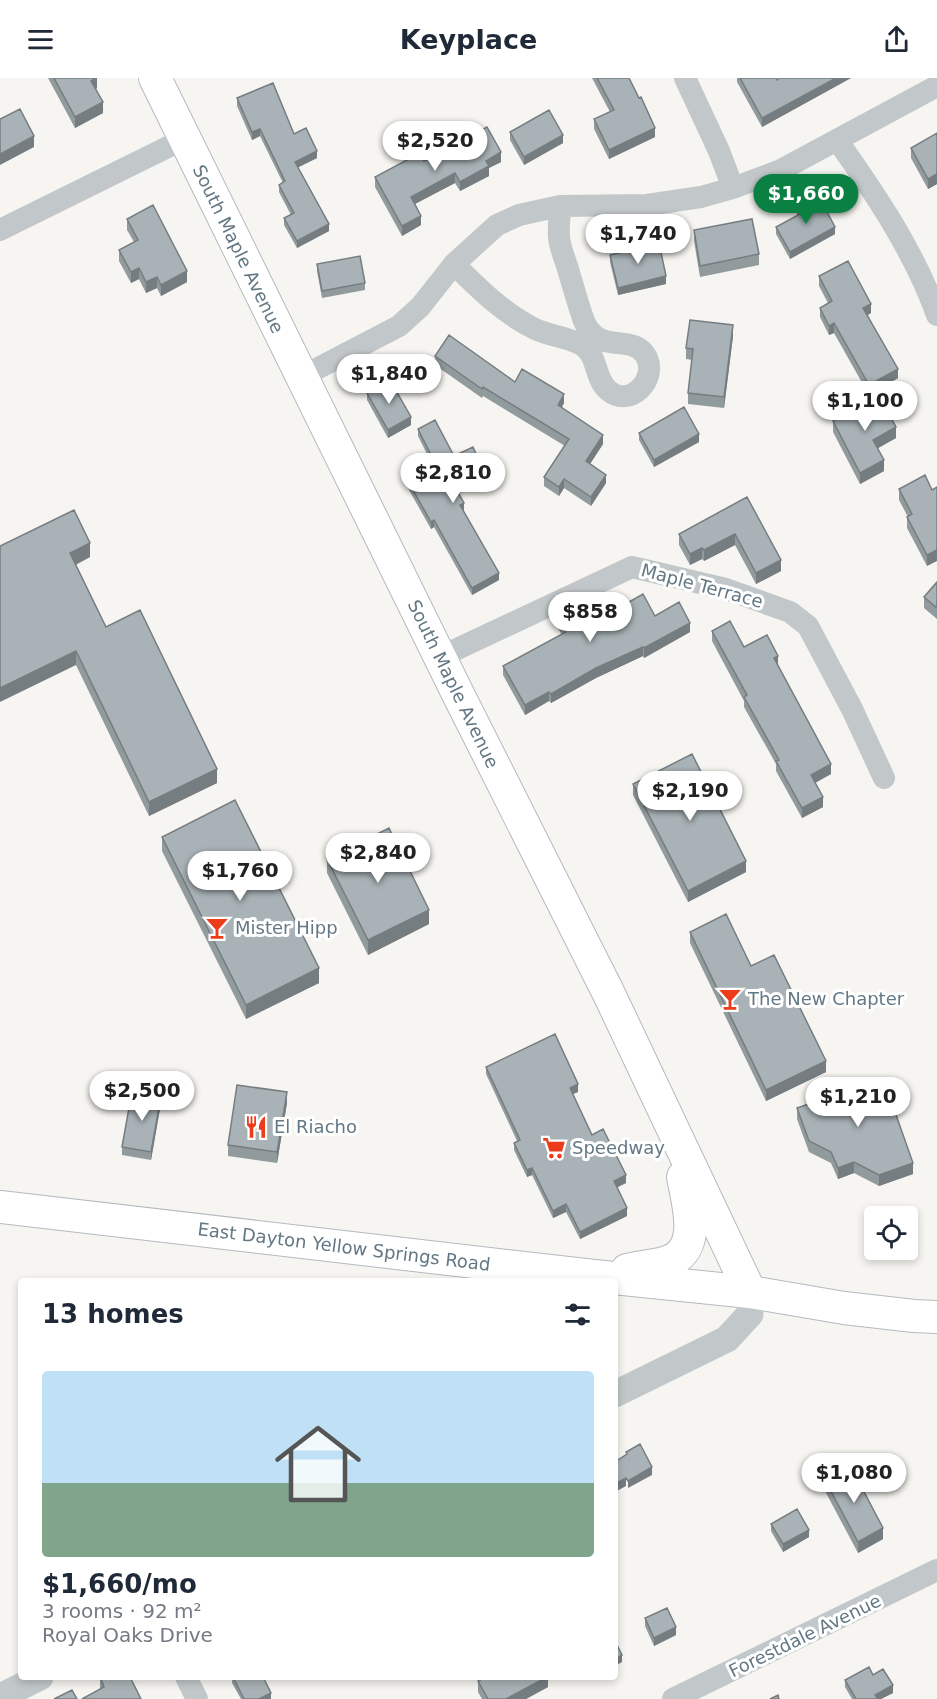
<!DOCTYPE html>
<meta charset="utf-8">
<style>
:root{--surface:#fff;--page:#f2f2f3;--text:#1f2937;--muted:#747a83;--line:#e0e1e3;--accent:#0b8043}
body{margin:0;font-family:"DejaVu Sans",sans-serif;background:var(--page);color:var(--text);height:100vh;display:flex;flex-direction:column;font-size:22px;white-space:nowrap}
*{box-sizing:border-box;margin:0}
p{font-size:20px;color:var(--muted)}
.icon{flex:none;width:33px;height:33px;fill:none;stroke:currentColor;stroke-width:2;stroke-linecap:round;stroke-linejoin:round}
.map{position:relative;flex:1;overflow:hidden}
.side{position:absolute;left:18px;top:1200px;width:600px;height:402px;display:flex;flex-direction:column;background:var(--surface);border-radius:6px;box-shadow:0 3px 9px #0003}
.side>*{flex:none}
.controls{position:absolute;left:864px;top:1128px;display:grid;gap:12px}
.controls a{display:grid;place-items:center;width:54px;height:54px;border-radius:6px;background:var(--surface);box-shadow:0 3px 9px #0003;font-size:30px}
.price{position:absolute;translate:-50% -51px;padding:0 14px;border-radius:21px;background:#fff;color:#222;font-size:20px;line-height:39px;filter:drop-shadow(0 2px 3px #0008)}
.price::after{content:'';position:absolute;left:50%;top:36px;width:18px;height:14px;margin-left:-9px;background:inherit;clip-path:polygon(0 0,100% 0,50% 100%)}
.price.selected{background:var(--accent);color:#fff}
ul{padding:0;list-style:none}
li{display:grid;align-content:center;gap:12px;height:318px;padding:0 24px}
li+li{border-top:2px solid var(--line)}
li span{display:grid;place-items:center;height:186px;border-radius:6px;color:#555}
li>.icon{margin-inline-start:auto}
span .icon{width:108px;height:108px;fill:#fffc;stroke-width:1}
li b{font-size:26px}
h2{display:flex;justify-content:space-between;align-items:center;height:72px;padding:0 24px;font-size:26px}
header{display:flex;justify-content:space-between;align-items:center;height:78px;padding:0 24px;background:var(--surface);font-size:27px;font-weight:800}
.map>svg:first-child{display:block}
</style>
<header><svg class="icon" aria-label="menu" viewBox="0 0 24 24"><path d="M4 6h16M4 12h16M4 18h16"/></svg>Keyplace<svg class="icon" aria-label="share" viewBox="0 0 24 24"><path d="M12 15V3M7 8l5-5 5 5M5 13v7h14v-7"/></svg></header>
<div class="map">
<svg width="937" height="1621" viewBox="0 0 937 1621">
<rect width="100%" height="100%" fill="#f6f5f1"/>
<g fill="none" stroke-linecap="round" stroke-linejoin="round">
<!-- secondary casing -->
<g stroke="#b4babe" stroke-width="34">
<path id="secondary" d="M 155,0 L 458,616 L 609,916 L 750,1214
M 0,1129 L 594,1198 L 750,1214 L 844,1230 L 914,1238 L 937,1239
M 627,1192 C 639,1189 652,1188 664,1185 C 704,1174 688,1127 683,1099"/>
</g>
<!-- minor -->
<path stroke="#c2c7c9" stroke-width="22" d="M 685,0 L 719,73 L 733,110
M 837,62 C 876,117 914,173 937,237
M 0,152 L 184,61
M 454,186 C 479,211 503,235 535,251 C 550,258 568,259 582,267 C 599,278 594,302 609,313 C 630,330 657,302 647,280 C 636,258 611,271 595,258 C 590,254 586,248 584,243 C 578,226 573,208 568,191 C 565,181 560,170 559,160 C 558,150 560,138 560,128
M 301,299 L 399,248 L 420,229 L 454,186 L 497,147 L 519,137 L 560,128 L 647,127 L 701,119 L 733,110 L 781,92 L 937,8
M 440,579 L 632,489 L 726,511 L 790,534 L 808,548 L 852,631 L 884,700
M 186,1599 L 197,1621
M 673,1621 L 937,1492"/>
<!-- tertiary -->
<path stroke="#c2c7c9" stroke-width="27" d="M 615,1316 L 727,1261 L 750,1236 L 750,1214
M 0,1619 L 40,1599"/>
<!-- secondary -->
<use href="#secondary" stroke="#fff" stroke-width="32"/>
</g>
<!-- wall -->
<path fill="#919a9d" d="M 48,0 L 97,0 L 97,10 L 96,11 L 103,35 L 75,50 Z
M 592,0 L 629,0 L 655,59 L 609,81 L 594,51 L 594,41 L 610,34 Z
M 737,0 L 776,0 L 777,2 L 780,0 L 851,0 L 762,49 L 737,4 Z
M 237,20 L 294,56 L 317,80 L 298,89 L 329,153 L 297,170 L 284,147 L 284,140 L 291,137 L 279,114 L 279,107 L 283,105 L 260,58 L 252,62 L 237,28 Z
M 510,54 L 563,65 L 524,87 L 510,62 Z
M 937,55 L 937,106 L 928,111 L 911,80 L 911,70 Z
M 424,83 L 501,84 L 489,90 L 489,98 L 460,113 L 455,105 L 415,126 L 421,147 L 402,158 L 375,109 L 375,99 Z
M 797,131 L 835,156 L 790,181 L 776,156 L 776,149 L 797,138 Z
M 127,141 L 187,204 L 161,218 L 157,210 L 146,215 L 139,201 L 131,205 L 119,183 L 119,172 L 134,164 L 127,152 Z
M 694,152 L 759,176 L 759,187 L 700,199 L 694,163 Z
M 610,177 L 666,206 L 618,217 L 610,184 Z
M 317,186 L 365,205 L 365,212 L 322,220 L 317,193 Z
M 819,198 L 871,235 L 868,237 L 898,300 L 869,317 L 834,255 L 829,257 L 820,239 L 820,230 L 828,225 L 819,208 Z
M 733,258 L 724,330 L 688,326 L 688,315 L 692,282 L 686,281 L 686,270 Z
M 435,278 L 515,304 L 564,325 L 562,329 L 603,366 L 590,386 L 606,405 L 591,428 L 564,410 L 559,418 L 544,408 L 544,399 L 565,368 L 483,318 L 482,320 L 435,287 Z
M 367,315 L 411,347 L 388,360 L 367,322 Z
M 833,343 L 896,360 L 878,370 L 884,393 L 860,406 L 833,354 Z
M 418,351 L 454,378 L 485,403 L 458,415 L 464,432 L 463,432 L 499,502 L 472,517 L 434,449 L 431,451 L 409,412 L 409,405 L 434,390 L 418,358 Z
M 639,355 L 699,364 L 654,389 L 639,362 Z
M 899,411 L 932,412 L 927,488 L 907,450 L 907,439 L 908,439 L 899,422 Z
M 747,419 L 781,493 L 756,506 L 735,467 L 704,483 L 702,481 L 690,487 L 679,467 L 679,456 Z
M 0,468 L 90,479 L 76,487 L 106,549 L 217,705 L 149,738 L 76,587 Z
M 937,504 L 937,541 L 924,530 L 924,519 Z
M 589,522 L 608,536 L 655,538 L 690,554 L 644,580 L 643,578 L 596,600 L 551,625 L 549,623 L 525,637 L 503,597 L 503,588 L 562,557 L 555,545 L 555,535 Z
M 712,553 L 744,569 L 778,587 L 831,696 L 815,705 L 823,729 L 802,740 L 776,693 L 776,686 L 744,629 L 744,623 L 712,563 Z
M 633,706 L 746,794 L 688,824 L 633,717 Z
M 162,759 L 319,905 L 246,941 L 162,773 Z
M 327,781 L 429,846 L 368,877 L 327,795 Z
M 690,854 L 751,888 L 826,994 L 766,1023 L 690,865 Z
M 486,989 L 578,1014 L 573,1016 L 592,1057 L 626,1105 L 617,1109 L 627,1138 L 580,1161 L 566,1134 L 553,1140 L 532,1097 L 527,1099 L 514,1072 L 514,1065 L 517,1063 L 486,996 Z
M 161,1025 L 151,1082 L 122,1077 L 122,1069 Z
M 287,1025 L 277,1085 L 228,1078 L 228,1067 Z
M 797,1030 L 913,1096 L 879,1108 L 854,1095 L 838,1101 L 831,1085 L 809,1074 L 797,1041 Z
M 825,1402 L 883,1461 L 858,1475 L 825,1413 Z
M 771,1446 L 809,1459 L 783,1474 L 771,1453 Z
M 645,1540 L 676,1557 L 654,1568 L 645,1548 Z
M 873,1597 L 893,1615 L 881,1621 L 852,1621 L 845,1609 L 845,1602 Z
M 100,1599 L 141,1621 L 100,1611 Z
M 232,1599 L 263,1599 L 271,1621 L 241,1621 L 232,1605 Z
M 548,1599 L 548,1609 L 526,1621 L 482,1621 L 478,1614 L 478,1603 Z"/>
<!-- shaded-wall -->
<path fill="#767d80" d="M 96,0 L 97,0 L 97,10 L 91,14 L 91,3 Z
M 836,0 L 851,0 L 762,49 L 762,40 Z
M 103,24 L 103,35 L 75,50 L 75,39 Z
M 655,50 L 655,59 L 609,81 L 609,72 Z
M 260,51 L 260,58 L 252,62 L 252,54 Z
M 563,57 L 563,65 L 524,87 L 524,79 Z
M 34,58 L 34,69 L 0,87 L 0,76 Z
M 317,73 L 317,80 L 295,91 L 295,84 Z
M 501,74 L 501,84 L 489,90 L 489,98 L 460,113 L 460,104 L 486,83 Z
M 455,95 L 455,105 L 411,128 L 411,119 Z
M 937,96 L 937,106 L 928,111 L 928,101 Z
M 421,138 L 421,147 L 402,158 L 402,148 Z
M 329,146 L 329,153 L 297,170 L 297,163 Z
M 835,149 L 835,156 L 790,181 L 790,174 Z
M 139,190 L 139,201 L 131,205 L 131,194 Z
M 187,193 L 187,204 L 161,218 L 161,207 Z
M 666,198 L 666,206 L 618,217 L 618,210 Z
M 157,199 L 157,210 L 146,215 L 146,204 Z
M 871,226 L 871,235 L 863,239 L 863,230 Z
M 834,245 L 834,255 L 829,257 L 829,248 Z
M 733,247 L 733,258 L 724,330 L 724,319 Z
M 898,291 L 898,300 L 869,317 L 869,307 Z
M 564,316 L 564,325 L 558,336 L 558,327 Z
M 411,339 L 411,347 L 388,360 L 388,352 Z
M 896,349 L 896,360 L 873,373 L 873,362 Z
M 699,356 L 699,364 L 654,389 L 654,382 Z
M 603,357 L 603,366 L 586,392 L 586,383 Z
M 884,382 L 884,393 L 860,406 L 860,395 Z
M 485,396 L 485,403 L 455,416 L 455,409 Z
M 606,397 L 606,405 L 591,428 L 591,419 Z
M 564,401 L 564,410 L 559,418 L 559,409 Z
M 464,425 L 464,432 L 460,434 L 460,427 Z
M 434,442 L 434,449 L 431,451 L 431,444 Z
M 735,456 L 735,467 L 704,483 L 704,472 Z
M 90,465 L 90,479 L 70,489 L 70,475 Z
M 702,470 L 702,481 L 690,487 L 690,476 Z
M 937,472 L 937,483 L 927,488 L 927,477 Z
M 781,482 L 781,493 L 756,506 L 756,495 Z
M 499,495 L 499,502 L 472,517 L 472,510 Z
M 690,545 L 690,554 L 644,580 L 644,570 Z
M 643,569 L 643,578 L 596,600 L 551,625 L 551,616 L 596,590 Z
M 76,573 L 76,587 L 0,624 L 0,610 Z
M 778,578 L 778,588 L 774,580 Z
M 549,614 L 549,623 L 525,637 L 525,627 Z
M 831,686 L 831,696 L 811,707 L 811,697 Z
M 217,691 L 217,705 L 149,738 L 149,724 Z
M 823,719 L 823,729 L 802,740 L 802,730 Z
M 746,783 L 746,794 L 688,824 L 688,813 Z
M 429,832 L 429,846 L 368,877 L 368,862 Z
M 319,890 L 319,905 L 246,941 L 246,927 Z
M 826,983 L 826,994 L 766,1023 L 766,1012 Z
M 578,1006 L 578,1014 L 570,1017 L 570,1010 Z
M 287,1014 L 287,1025 L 277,1085 L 277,1074 Z
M 161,1018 L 161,1025 L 151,1082 L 151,1074 Z
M 854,1084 L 854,1095 L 838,1101 L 838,1090 Z
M 913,1085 L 913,1096 L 879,1108 L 879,1097 Z
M 532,1090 L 532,1097 L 527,1099 L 527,1092 Z
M 626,1097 L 626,1105 L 614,1111 L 614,1103 Z
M 566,1126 L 566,1134 L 553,1140 L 553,1133 Z
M 627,1130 L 627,1138 L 580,1161 L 580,1154 Z
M 652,1389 L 652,1397 L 628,1410 L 628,1403 Z
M 626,1400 L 626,1408 L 615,1414 L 615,1406 Z
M 883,1450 L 883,1461 L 858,1475 L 858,1464 Z
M 809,1452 L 809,1459 L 783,1474 L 783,1466 Z
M 676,1549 L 676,1557 L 654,1568 L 654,1560 Z
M 622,1577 L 622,1584 L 615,1588 L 615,1581 Z
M 547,1599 L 548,1599 L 548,1609 L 526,1621 L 506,1621 Z
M 893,1607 L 893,1615 L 881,1621 L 875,1621 L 875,1617 Z
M 271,1615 L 271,1621 L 259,1621 Z"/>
<!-- building -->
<path fill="#a9b3b7" stroke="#767d80" stroke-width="1.5" d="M 54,0 L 96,0 L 91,3 L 103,24 L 75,39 Z
M 597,0 L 629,0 L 639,20 L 641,19 L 655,50 L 609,72 L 594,41 L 614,32 Z
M 740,0 L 776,0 L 777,2 L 780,0 L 836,0 L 762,40 Z
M 273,5 L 294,56 L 306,50 L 317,73 L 295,84 L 329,146 L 297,163 L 284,140 L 294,135 L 279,107 L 285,103 L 260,51 L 252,54 L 237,20 Z
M 20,31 L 34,58 L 0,76 L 0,41 Z
M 549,32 L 563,57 L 524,79 L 510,54 Z
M 487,49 L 501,74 L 486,83 L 489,88 L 460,104 L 455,95 L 411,119 L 421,138 L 402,148 L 375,99 L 420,75 L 424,83 Z
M 937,55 L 937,96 L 928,101 L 911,70 Z
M 819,119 L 835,149 L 790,174 L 776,149 L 800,136 L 797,131 Z
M 153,127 L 187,193 L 161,207 L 157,199 L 146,204 L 139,190 L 131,194 L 119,172 L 138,162 L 127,141 Z
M 752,141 L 759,176 L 700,188 L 694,152 Z
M 659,165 L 666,198 L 618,210 L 610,177 Z
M 360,178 L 365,205 L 322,213 L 317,186 Z
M 848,183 L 871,226 L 863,230 L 898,291 L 869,307 L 834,245 L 829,248 L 820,230 L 832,223 L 819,198 Z
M 690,242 L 733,247 L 724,319 L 688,315 L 693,271 L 686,270 Z
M 449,257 L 515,304 L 522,291 L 564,316 L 558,327 L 603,357 L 586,383 L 606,397 L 591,419 L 564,401 L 559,409 L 544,399 L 569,361 L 483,309 L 482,311 L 435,278 Z
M 390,302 L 411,339 L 388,352 L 367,315 Z
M 879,318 L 896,349 L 873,362 L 884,382 L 860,395 L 833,343 Z
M 684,329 L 699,356 L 654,382 L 639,355 Z
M 435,342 L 454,378 L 473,369 L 485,396 L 455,409 L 464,425 L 460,427 L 499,495 L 472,510 L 434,442 L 431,444 L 409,405 L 437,389 L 418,351 Z
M 925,397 L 932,412 L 937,409 L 937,472 L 927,477 L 907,439 L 912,436 L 899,411 Z
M 747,419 L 781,482 L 756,495 L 735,456 L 704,472 L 702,470 L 690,476 L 679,456 Z
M 74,432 L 90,465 L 70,475 L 106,549 L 140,532 L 217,691 L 149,724 L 76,573 L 0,610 L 0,468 Z
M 937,504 L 937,530 L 924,519 Z
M 643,516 L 655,538 L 679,524 L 690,545 L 644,570 L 643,569 L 596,590 L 551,616 L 549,614 L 525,627 L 503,588 L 566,554 L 555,535 L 586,517 L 589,522 L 597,517 L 608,536 Z
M 730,543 L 744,569 L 767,557 L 778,578 L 774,580 L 831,686 L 811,697 L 823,719 L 802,730 L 776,683 L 779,682 L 744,619 L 747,617 L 712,553 Z
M 692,676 L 746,783 L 688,813 L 633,706 Z
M 235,722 L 319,890 L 246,927 L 162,759 Z
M 389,750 L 429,832 L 368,862 L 327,781 Z
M 726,836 L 751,888 L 774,877 L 826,983 L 766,1012 L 690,854 Z
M 555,956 L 578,1006 L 570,1010 L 592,1057 L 603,1051 L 626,1097 L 614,1103 L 627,1130 L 580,1154 L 566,1126 L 553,1133 L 532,1090 L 527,1092 L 514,1065 L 520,1062 L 486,989 Z
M 883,1000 L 913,1085 L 879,1097 L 854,1084 L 838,1090 L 831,1074 L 809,1063 L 797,1030 Z
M 237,1007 L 287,1014 L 277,1074 L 228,1067 Z
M 132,1013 L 161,1018 L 151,1074 L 122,1069 Z
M 640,1366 L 652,1389 L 628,1403 L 626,1400 L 615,1406 L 615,1384 L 627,1376 L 626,1374 Z
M 851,1389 L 883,1450 L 858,1464 L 825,1402 Z
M 797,1431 L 809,1452 L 783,1466 L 771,1446 Z
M 667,1530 L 676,1549 L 654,1560 L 645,1540 Z
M 615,1563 L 622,1577 L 615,1581 Z
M 869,1589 L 873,1597 L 883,1591 L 893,1607 L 875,1617 L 878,1621 L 856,1621 L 845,1602 Z
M 100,1599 L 130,1599 L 141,1621 L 82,1621 L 104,1609 Z
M 233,1599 L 263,1599 L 271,1615 L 259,1621 L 244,1621 Z
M 486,1599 L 547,1599 L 506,1621 L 488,1621 L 478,1603 Z
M 72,1612 L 77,1621 L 54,1621 Z
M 778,1617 L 779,1621 L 770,1621 Z"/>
<!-- icons -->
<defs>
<g id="bar-bare" transform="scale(1.8)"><path d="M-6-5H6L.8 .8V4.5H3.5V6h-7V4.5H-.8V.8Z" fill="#ed3c1a" stroke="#fff" stroke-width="2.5" paint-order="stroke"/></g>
<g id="restaurant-bare" transform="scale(1.8)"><path d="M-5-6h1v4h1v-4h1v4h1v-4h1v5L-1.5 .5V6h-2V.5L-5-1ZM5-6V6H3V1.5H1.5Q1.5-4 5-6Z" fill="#ed3c1a" stroke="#fff" stroke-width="2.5" paint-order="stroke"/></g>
<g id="supermarket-bare" transform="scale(1.8)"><path d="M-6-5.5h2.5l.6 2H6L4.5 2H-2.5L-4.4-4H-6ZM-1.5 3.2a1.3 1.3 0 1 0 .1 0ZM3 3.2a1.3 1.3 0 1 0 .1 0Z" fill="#ed3c1a" stroke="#fff" stroke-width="2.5" paint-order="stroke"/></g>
</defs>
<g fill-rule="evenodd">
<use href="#bar-bare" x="217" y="850"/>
<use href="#bar-bare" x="730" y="921"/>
<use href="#restaurant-bare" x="256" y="1049"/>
<use href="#supermarket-bare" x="554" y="1070"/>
</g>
<g text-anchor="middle" stroke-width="6" stroke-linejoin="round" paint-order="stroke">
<!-- street labels -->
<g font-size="18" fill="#637884" stroke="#fff">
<text transform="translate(238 171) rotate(64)" y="6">South Maple Avenue</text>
<text transform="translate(702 508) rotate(15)" y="6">Maple Terrace</text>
<text transform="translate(453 606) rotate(64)" y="6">South Maple Avenue</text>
<text transform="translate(344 1169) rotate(7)" y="6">East Dayton Yellow Springs Road</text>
<text transform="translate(805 1558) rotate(-26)" y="6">Forestdale Avenue</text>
</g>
<!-- poi labels -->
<g font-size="18" fill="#637884" stroke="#fff" text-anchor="start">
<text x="235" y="856">Mister Hipp</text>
<text x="748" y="927">The New Chapter</text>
<text x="274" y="1055">El Riacho</text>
<text x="572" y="1076">Speedway</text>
</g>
</g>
</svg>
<div class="controls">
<a><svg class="icon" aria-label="locate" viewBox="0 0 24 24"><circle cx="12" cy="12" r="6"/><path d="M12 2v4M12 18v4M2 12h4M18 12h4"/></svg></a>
</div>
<b class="price" style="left:435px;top:94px">$2,520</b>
<b class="price selected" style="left:806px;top:147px">$1,660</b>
<b class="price" style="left:638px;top:187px">$1,740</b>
<b class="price" style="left:389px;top:327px">$1,840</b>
<b class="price" style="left:865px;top:354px">$1,100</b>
<b class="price" style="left:453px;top:426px">$2,810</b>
<b class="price" style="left:590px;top:565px">$858</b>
<b class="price" style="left:690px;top:744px">$2,190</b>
<b class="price" style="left:378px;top:806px">$2,840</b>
<b class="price" style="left:240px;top:824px">$1,760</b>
<b class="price" style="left:142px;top:1044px">$2,500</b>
<b class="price" style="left:858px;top:1050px">$1,210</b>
<b class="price" style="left:854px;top:1426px">$1,080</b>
<section class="side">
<h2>13 homes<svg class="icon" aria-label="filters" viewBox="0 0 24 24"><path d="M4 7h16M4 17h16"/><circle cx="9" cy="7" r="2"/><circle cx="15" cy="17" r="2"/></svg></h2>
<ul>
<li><span style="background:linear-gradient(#bfe0f5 60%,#7fa58c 0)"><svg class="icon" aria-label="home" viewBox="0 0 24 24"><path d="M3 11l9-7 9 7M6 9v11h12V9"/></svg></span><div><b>$1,660/mo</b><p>3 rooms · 92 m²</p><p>Royal Oaks Drive</p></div></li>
</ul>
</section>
</div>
